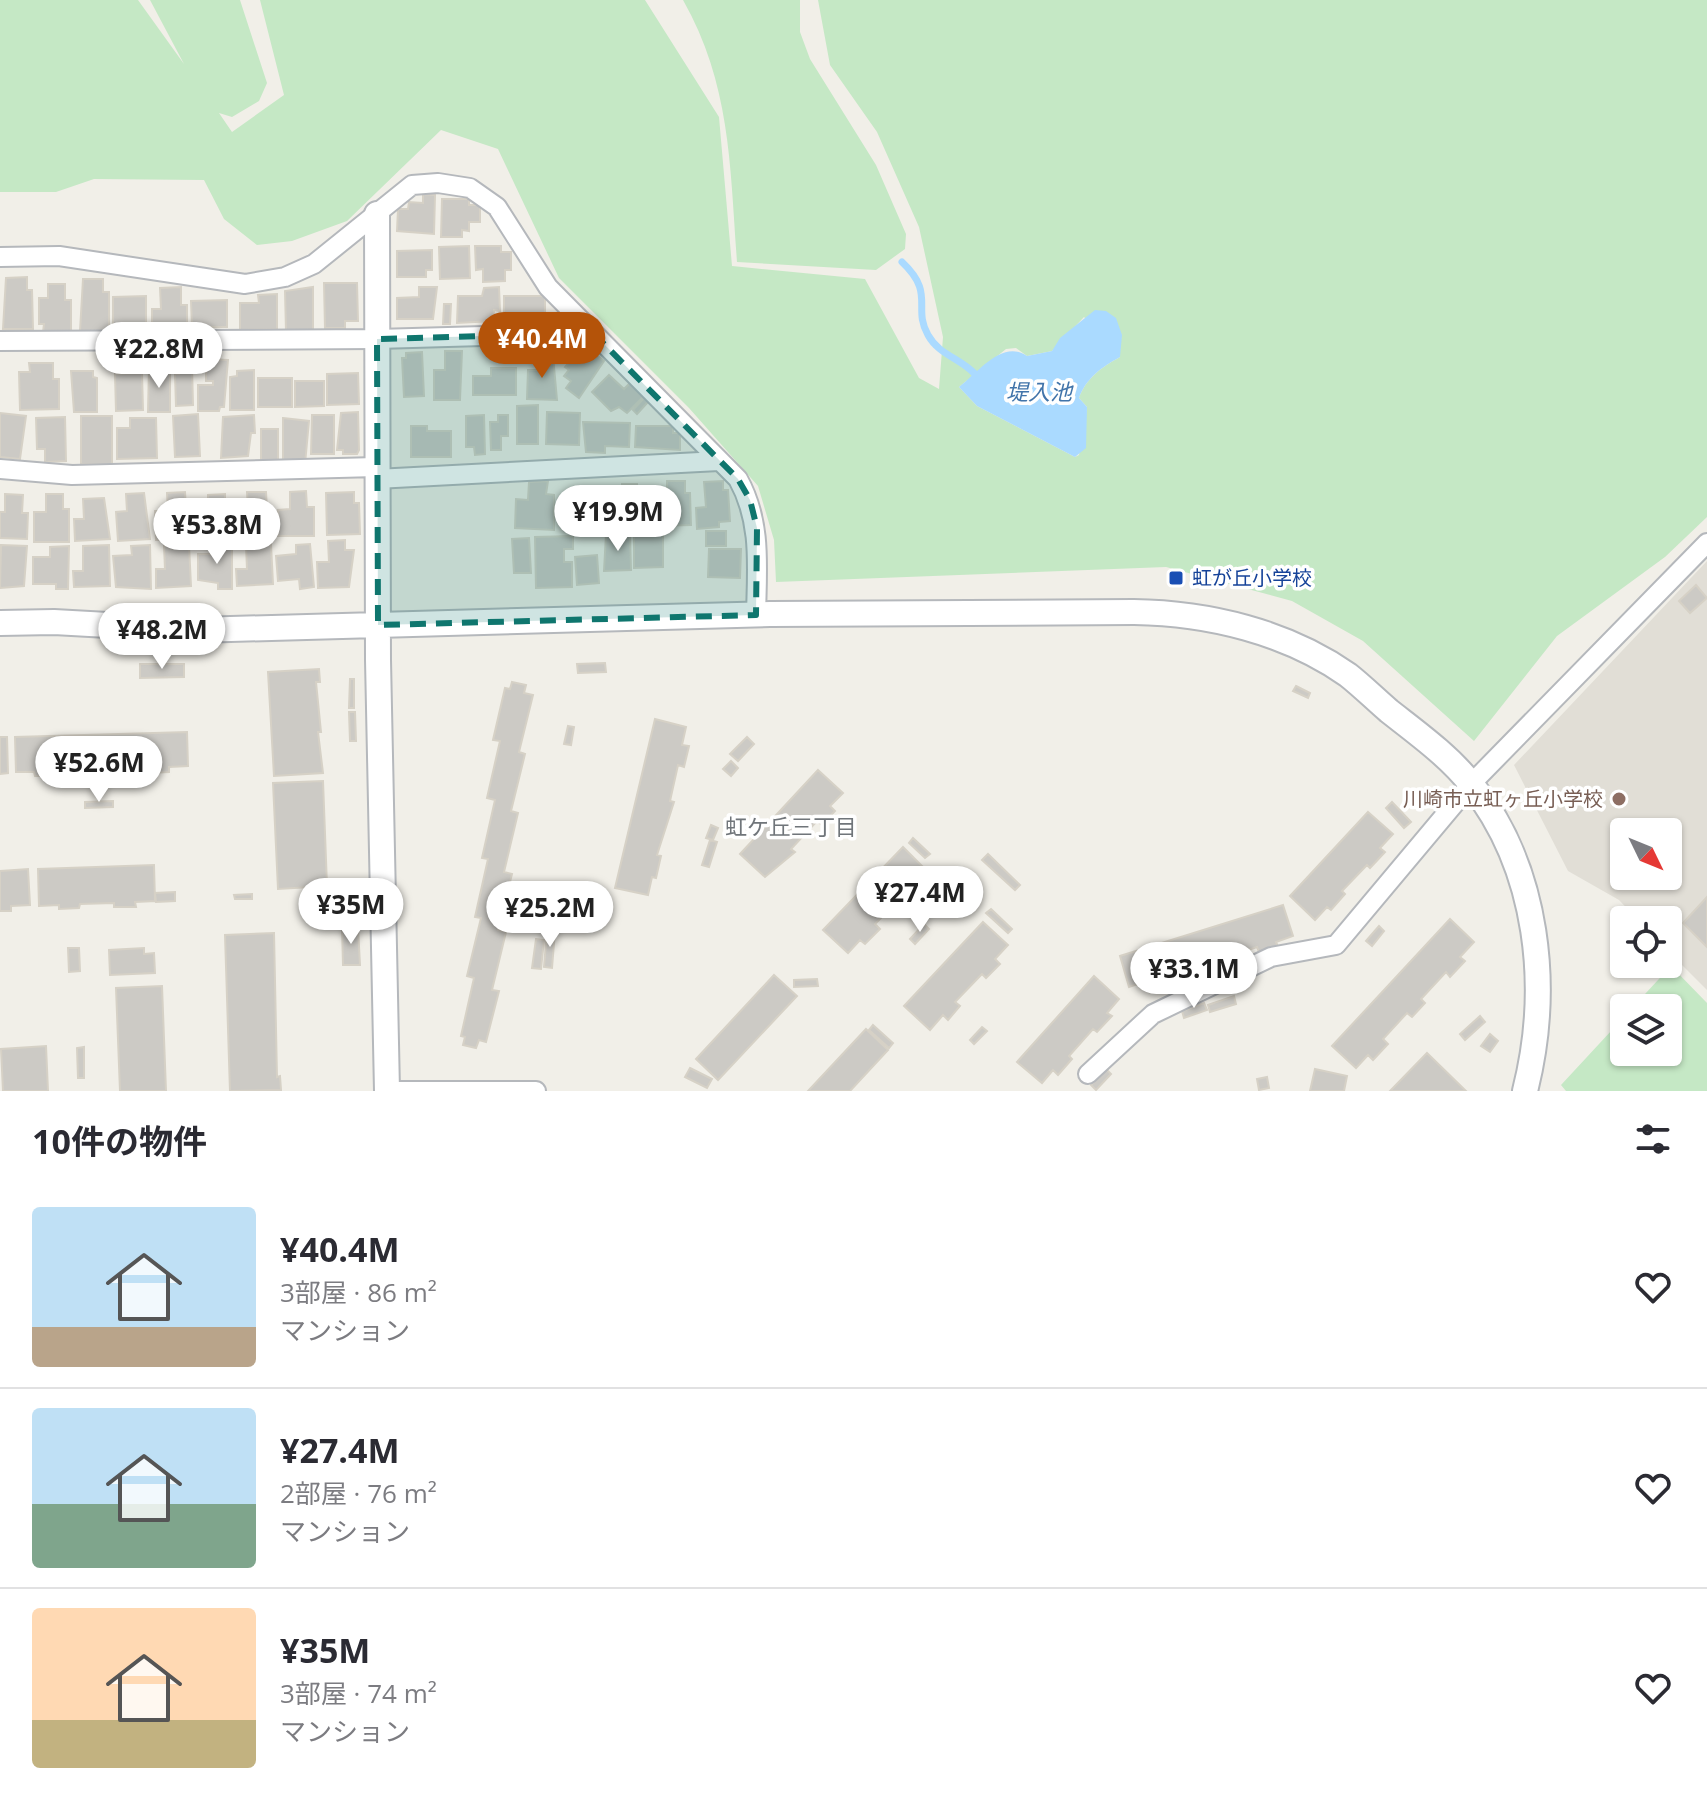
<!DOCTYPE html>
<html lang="ja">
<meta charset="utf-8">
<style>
:root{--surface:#fff;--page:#f2f2f3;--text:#2b2b33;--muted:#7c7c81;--line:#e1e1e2;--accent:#b45309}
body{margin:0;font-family:"Open Sans","Noto Sans JP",sans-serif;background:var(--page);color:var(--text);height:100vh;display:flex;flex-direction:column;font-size:30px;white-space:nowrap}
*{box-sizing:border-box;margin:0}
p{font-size:26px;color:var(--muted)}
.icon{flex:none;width:44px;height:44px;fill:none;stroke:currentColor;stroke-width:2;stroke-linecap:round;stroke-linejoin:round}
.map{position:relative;height:1091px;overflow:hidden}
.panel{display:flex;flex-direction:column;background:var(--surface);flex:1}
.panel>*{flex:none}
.needle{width:52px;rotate:133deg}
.controls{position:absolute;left:1610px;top:818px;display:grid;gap:16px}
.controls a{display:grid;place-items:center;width:72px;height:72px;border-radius:8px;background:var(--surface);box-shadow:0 2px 6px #0004;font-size:40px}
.price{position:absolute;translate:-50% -68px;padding:0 18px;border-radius:28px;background:#fff;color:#222;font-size:26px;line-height:52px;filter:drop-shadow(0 2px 4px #0008)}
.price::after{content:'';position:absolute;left:50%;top:48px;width:24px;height:18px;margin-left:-12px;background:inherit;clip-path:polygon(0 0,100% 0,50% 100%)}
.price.on{background:var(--accent);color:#fff}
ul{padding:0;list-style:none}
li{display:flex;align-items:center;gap:24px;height:200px;padding:0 32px}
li+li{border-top:2px solid var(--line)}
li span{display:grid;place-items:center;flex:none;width:224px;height:160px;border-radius:8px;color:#555}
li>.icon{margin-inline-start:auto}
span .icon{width:96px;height:96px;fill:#fffc;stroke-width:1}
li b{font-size:34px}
h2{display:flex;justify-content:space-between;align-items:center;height:96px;padding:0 32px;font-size:34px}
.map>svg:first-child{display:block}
</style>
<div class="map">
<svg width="1707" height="1091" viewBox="0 0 1707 1091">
<rect width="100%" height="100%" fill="#f1efe8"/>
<!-- education -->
<path fill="#e1ded6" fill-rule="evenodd" d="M 1707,561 L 1707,990 L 1668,951 L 1668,920 L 1638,920 L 1619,900 L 1568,871 L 1514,765 ZM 1624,832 L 1668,832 L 1668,876 L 1624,876 Z"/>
<!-- green -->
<path fill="#c5e8c5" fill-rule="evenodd" d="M 0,0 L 138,0 L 184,64 L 150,0 L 240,0 L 267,83 L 259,101 L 232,117 L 219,113 L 232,132 L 284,95 L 260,0 L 645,0 L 719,117 L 732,266 L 865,279 L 919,378 L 939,389 L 943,337 L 919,227 L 877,132 L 830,65 L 818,0 L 1707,0 L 1707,517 L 1665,557 L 1557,636 L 1474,741 L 1363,641 L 1292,601 L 1166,567 L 776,582 L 774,540 L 758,486 L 689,408 L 559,278 L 498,149 L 441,130 L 347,221 L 292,241 L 257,245 L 224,219 L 204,180 L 94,179 L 56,192 L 0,192 ZM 1084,317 L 1120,357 C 1102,367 1086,378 1079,398 L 1087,407 L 1079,455 L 1075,457 L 977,406 L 959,387 L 1006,349 L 1016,348 L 1027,356 L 1052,351 Z
M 683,0 L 800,0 L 800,32 L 810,59 L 876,165 L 906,234 L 905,249 L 876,270 L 737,262 C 730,167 731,85 683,0 Z
M 1671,966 L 1707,1003 L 1707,1091 L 1566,1091 L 1561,1085 L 1624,1017 L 1624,1052 L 1668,1052 L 1668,1008 L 1632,1008 Z"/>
<!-- water -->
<path fill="#aadaff" d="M 1095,310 L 1106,311 L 1116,318 L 1122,335 L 1120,357 C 1102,367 1086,378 1079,398 L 1087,407 L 1086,448 L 1075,457 L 977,406 L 959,387 C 979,371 1003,339 1027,356 L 1052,351 L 1060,338 Z"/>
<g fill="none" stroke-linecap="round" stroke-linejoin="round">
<!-- stream -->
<path stroke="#aadaff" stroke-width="7" d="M 902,262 C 936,294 912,307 928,335 C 939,355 960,358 975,374"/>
</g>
<!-- building -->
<path fill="#cccac5" stroke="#d6d1c6" stroke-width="2" d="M 423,194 L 435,195 L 434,234 L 397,231 L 398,209 L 408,209 L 409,202 L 423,203 Z
M 442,199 L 469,199 L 469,205 L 480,205 L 480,222 L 469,222 L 469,231 L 462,230 L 462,237 L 441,237 Z
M 469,246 L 470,278 L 440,279 L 439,247 Z
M 475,246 L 501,246 L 501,252 L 511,252 L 511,270 L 505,270 L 505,281 L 483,282 L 483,269 L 476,270 Z
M 432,250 L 432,270 L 426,270 L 426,277 L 397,277 L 397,251 Z
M 27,277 L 27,290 L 32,290 L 33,329 L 3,329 L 6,278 Z
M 83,279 L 103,279 L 103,292 L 109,292 L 109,334 L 80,331 Z
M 324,283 L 357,283 L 358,321 L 345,321 L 345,328 L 325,328 Z
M 48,284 L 65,284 L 65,300 L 71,300 L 71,331 L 43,332 L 44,324 L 39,324 L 39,298 L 48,298 Z
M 181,287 L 181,305 L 187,305 L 187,330 L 152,331 L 152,309 L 161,309 L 160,288 Z
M 313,287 L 313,331 L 286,331 L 285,291 Z
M 419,287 L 437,287 L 433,319 L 397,319 L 397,298 L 419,297 Z
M 499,287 L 500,311 L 494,310 L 493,321 L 457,323 L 458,296 L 482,296 L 484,288 Z
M 277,294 L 277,329 L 240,330 L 240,303 L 259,303 L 258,295 Z
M 146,296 L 146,332 L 113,332 L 113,297 Z
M 504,296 L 545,296 L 545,326 L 529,326 L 528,319 L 504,319 Z
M 227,300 L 227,327 L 192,327 L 191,301 Z
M 444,304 L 451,304 L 450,324 L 443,324 Z
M 589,349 L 604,361 L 579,398 L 566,388 L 571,381 L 564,376 L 569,370 L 565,367 L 576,354 L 582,359 Z
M 445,351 L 462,351 L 460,400 L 434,400 L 434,370 L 445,370 Z
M 422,352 L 424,396 L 404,397 L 402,358 L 406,358 L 406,353 Z
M 537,356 L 553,356 L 557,400 L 527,399 L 528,370 L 537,370 Z
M 206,359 L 228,360 L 224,407 L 220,407 L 219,411 L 198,411 L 198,385 L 213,385 L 213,381 L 206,381 Z
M 29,363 L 53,363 L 53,379 L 59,379 L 59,409 L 20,410 L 19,372 L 30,372 Z
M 192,366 L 193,405 L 176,406 L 175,374 L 179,374 L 179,367 Z
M 149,367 L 170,367 L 170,412 L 148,412 Z
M 491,368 L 516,368 L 516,395 L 473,395 L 473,376 L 491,376 Z
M 254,370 L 254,410 L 230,410 L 230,377 L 237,376 L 237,371 Z
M 71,371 L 93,371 L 93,377 L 97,378 L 97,412 L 74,412 Z
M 142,373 L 143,410 L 116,411 L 115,374 Z
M 358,373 L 359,404 L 327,405 L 327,374 Z
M 609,375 L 624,389 L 630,383 L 643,397 L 627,413 L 619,407 L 611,411 L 592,392 Z
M 258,378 L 292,378 L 292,407 L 258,407 Z
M 295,381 L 324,381 L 324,406 L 295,407 Z
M 644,398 L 648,402 L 637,414 L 633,410 Z
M 538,405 L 538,444 L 517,444 L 517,406 Z
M 358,412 L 359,450 L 357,454 L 343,454 L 343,450 L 337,450 L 341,413 Z
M 547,412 L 580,413 L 579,445 L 546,444 Z
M 0,413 L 26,416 L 20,459 L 0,457 Z
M 198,414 L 200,456 L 175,457 L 173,416 Z
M 254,415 L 255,433 L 251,433 L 248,456 L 221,458 L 223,417 Z
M 312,415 L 334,415 L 334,454 L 311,454 Z
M 484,415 L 485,454 L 475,455 L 474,447 L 466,447 L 466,416 Z
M 498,415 L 508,415 L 508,436 L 501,436 L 501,450 L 491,450 L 490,422 L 498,422 Z
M 81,416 L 112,416 L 112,464 L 81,464 Z
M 65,417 L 66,461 L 45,462 L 45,449 L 37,449 L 36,418 Z
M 130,418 L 156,418 L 157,458 L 117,459 L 117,428 L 130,428 Z
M 283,418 L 309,421 L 305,464 L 283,464 Z
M 583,422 L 630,423 L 629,447 L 605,446 L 605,453 L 586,452 Z
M 411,426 L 427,426 L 427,431 L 451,431 L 451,457 L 411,457 Z
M 636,426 L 673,426 L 673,433 L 680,433 L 680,450 L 635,447 Z
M 261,429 L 278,429 L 278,463 L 261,463 Z
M 548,481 L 546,494 L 554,495 L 554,530 L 515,528 L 516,499 L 528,500 L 529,482 Z
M 667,481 L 685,481 L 685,493 L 690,493 L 691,525 L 654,526 L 654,499 L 667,499 Z
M 723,481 L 723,490 L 728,490 L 730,521 L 719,522 L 719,527 L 697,529 L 696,508 L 706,507 L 704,482 Z
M 622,484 L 637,484 L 637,498 L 646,499 L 645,528 L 610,527 L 611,496 L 622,496 Z
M 579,486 L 594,486 L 594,497 L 601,497 L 600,529 L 565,529 L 565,503 L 579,503 Z
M 306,491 L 307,507 L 314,507 L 314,536 L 278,536 L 278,510 L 290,509 L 290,492 Z
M 185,492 L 186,509 L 190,509 L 191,539 L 156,540 L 155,511 L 168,511 L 167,493 Z
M 247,492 L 266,492 L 267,509 L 271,508 L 273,538 L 247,539 L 247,532 L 240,533 L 239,507 L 248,507 Z
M 354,492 L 354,503 L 359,503 L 360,534 L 327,535 L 326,493 Z
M 144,493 L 150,539 L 118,541 L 116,512 L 127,511 L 126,494 Z
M 5,494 L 23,495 L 22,513 L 28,513 L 27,539 L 0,538 L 0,512 L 5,512 Z
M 46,494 L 63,494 L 63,509 L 69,509 L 69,542 L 34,542 L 34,512 L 46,512 Z
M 225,494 L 225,510 L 232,510 L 232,539 L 196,539 L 196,511 L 208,511 L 208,495 Z
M 104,498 L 110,539 L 75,541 L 74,519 L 84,519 L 83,499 Z
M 706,531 L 726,531 L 726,546 L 706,546 Z
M 606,534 L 630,534 L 631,570 L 604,571 Z
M 663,534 L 663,567 L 634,568 L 634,535 Z
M 573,536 L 573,549 L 564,549 L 564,562 L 572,562 L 572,587 L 536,588 L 535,537 Z
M 529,538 L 531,573 L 514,573 L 512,539 Z
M 345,540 L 345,550 L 354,550 L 349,587 L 318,588 L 317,562 L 329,562 L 328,541 Z
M 213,544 L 232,544 L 232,589 L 218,589 L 218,583 L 198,580 L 198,554 L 213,554 Z
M 271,544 L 273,584 L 237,586 L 236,569 L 247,569 L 246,545 Z
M 310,544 L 314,587 L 300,589 L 299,579 L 278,581 L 276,556 L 296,554 L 296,545 Z
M 1,545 L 27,546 L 24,586 L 0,588 Z
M 109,545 L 110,586 L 74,587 L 73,571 L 83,571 L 83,546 Z
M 150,545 L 151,589 L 116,587 L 113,556 L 132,555 L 131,546 Z
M 189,545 L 191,586 L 156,588 L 156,569 L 165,569 L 164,546 Z
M 69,546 L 68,589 L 56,589 L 56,584 L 33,584 L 33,557 L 50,557 L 50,547 Z
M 709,549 L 741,549 L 740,578 L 708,577 Z
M 597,555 L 599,583 L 577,585 L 575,557 Z
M 1696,585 L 1707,598 L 1690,613 L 1679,601 Z
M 605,663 L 606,672 L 578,673 L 577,664 Z
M 140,664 L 184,664 L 184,677 L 140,678 Z
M 319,669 L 320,682 L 316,682 L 321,732 L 318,732 L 323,773 L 274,776 L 268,672 Z
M 350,679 L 354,679 L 354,708 L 349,708 Z
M 512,682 L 526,685 L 524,693 L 533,695 L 519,752 L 525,754 L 511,811 L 518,813 L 504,872 L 512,874 L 498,930 L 506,932 L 492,990 L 499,991 L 486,1042 L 479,1040 L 476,1048 L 463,1045 L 465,1037 L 461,1036 L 474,978 L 467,976 L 481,918 L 475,917 L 488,859 L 482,858 L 495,800 L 487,798 L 500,741 L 493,740 L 505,688 L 510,689 Z
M 1296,686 L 1310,693 L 1308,698 L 1293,691 Z
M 349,712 L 355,712 L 356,741 L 350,741 Z
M 655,719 L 686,727 L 682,745 L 689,746 L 684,767 L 678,765 L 670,801 L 674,802 L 657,855 L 661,856 L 656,878 L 652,877 L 648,895 L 615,888 Z
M 568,726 L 574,727 L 571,745 L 564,744 Z
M 187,732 L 188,766 L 169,767 L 169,772 L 149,773 L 149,767 L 112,768 L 113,775 L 92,775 L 92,770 L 56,771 L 56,776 L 35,776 L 34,772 L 16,772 L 15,737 Z
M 0,737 L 7,737 L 8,773 L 0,774 Z
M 747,737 L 754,744 L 738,761 L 730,754 Z
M 731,761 L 738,768 L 731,776 L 723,769 Z
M 818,770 L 843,793 L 830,806 L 835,811 L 822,825 L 817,821 L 791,849 L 795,852 L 765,877 L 740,854 Z
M 323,781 L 327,886 L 278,889 L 273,783 Z
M 113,801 L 113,807 L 85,808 L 85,802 Z
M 1392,802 L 1411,822 L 1404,828 L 1386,808 Z
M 1368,812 L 1393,834 L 1380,848 L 1385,852 L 1370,868 L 1367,865 L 1342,891 L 1345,894 L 1331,910 L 1327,907 L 1315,920 L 1290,896 Z
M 711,825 L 718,828 L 713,840 L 706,838 Z
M 913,838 L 930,854 L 925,858 L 909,843 Z
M 710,840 L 717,842 L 709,867 L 702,865 Z
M 903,847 L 926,870 L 913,883 L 917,887 L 904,901 L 901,898 L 875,924 L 880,929 L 865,944 L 860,940 L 848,953 L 823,930 Z
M 988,854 L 1020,885 L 1015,890 L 982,860 Z
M 154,865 L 155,901 L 135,902 L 136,907 L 114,907 L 114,903 L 80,904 L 79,908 L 59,909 L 59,905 L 39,906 L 38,869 Z
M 28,869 L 30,905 L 11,906 L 11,911 L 0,911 L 0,871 Z
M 175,892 L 175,901 L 156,902 L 155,893 Z
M 252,894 L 252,899 L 235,899 L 234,895 Z
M 1707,897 L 1707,947 L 1683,923 Z
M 1283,905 L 1293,936 L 1276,942 L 1279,949 L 1260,955 L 1257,947 L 1221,959 L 1224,967 L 1205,972 L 1202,964 L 1167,975 L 1169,983 L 1149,989 L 1147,981 L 1129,987 L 1120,956 Z
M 991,909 L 1012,929 L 1008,933 L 986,913 Z
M 1450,919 L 1474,942 L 1460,957 L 1465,961 L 1450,977 L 1446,972 L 1421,999 L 1425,1003 L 1412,1017 L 1407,1013 L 1383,1039 L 1388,1044 L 1373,1060 L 1368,1055 L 1356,1068 L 1332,1046 Z
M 983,922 L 1008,945 L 995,959 L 1000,964 L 986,978 L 982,974 L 955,1002 L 960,1006 L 948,1020 L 943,1015 L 930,1030 L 904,1006 Z
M 924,924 L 929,929 L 915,944 L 910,939 Z
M 1379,926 L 1384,931 L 1372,946 L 1366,941 Z
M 358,927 L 360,965 L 343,965 L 342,928 Z
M 547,931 L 555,931 L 552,968 L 544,967 Z
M 274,933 L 277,1077 L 280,1076 L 281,1090 L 230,1091 L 225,935 Z
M 536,939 L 544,940 L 541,969 L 532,968 Z
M 68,948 L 79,948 L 80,971 L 69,972 Z
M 144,948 L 144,954 L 154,953 L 155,973 L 110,975 L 109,950 Z
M 774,975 L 797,996 L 718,1080 L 696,1059 Z
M 1094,976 L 1119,999 L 1107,1013 L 1112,1016 L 1097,1032 L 1093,1029 L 1069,1056 L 1072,1059 L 1058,1075 L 1053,1070 L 1042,1083 L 1017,1062 Z
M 817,979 L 818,986 L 794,987 L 794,980 Z
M 162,986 L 166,1091 L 120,1091 L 116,988 Z
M 1234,996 L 1236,1004 L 1210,1012 L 1208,1005 Z
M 1204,1003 L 1207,1010 L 1184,1018 L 1182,1011 Z
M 1480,1016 L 1485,1022 L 1465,1040 L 1460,1034 Z
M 873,1025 L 893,1043 L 889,1048 L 869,1030 Z
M 982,1027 L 987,1031 L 974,1044 L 970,1040 Z
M 866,1029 L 888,1050 L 850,1091 L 808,1091 Z
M 1490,1034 L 1498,1041 L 1490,1052 L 1481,1046 Z
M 46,1046 L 48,1091 L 3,1091 L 1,1049 Z
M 84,1047 L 84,1078 L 78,1078 L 77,1048 Z
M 1427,1053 L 1466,1091 L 1390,1091 Z
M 690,1068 L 712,1079 L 707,1088 L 685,1077 Z
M 1106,1069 L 1111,1074 L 1096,1090 L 1091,1085 Z
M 1315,1069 L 1347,1076 L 1344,1091 L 1310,1091 Z
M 1267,1077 L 1269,1088 L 1259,1090 L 1257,1079 Z"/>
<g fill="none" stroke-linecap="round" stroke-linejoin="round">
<!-- minor casing -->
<g stroke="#b5b8bc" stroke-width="22">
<path id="minor" d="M 0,257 L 59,256 L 245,284 L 285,277 L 314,264 L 412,185 L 438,183 L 470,188 L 497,207 L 548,287 L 738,479 C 762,522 757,567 756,615
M 0,341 L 377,339 L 593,333
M 0,469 L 72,475 L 376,467
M 376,479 L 719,461
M 1088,1074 L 1153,1014 L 1271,957 L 1336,945 L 1471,784 L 1707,543
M 387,1091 L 536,1091"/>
</g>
<!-- tertiary casing -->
<g stroke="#b5b8bc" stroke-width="28">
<path id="tertiary" d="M 377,214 L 378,660 L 387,1091
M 0,623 L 54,622 L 197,630 L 770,614 L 1134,612 C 1208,613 1287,632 1348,675 C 1362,686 1375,699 1389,711 C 1417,733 1449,756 1471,784 C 1539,869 1551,988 1525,1091"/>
</g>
<!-- minor -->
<use href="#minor" stroke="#fff" stroke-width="18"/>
<!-- tertiary -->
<use href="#tertiary" stroke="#fff" stroke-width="24"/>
</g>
<!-- marked area -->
<path fill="#0f766e" fill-opacity="0.2" stroke="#0f766e" stroke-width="6" stroke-dasharray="16 10" stroke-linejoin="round" d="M 593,333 L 738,479 L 750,500 L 757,528 L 756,615 L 378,625 L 377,339 Z"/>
<!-- markers -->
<rect fill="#1a4fb4" stroke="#fff" stroke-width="3" x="1168" y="570" width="16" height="16" rx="4"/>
<circle fill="#8d6e63" stroke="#fff" stroke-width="3" cx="1619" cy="799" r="8"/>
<g text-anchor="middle" stroke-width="7" stroke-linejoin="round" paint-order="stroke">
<!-- transit labels -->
<g font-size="20" fill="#164399" stroke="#fff" text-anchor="start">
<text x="1192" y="585">虹が丘小学校</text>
</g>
<!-- education labels -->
<g font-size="20" fill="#785e54" stroke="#fff" text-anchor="end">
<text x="1603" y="806">川崎市立虹ヶ丘小学校</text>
</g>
<!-- water labels -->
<g font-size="22" font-style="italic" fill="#4174aa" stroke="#fff">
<text x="1039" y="400">堤入池</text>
</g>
<!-- neighbourhood labels -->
<g font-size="22" fill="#70757a" stroke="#fff">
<text x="791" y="835">虹ケ丘三丁目</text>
</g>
</g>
</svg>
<div class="controls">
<a><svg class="needle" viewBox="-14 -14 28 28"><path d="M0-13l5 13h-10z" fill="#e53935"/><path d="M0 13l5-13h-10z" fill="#7c7c81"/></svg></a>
<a><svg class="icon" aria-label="locate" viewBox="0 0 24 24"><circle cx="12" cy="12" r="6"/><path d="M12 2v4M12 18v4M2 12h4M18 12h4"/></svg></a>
<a><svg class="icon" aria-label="layers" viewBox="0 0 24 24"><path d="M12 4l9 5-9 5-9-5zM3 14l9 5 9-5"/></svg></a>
</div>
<b class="price on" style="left:542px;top:380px">¥40.4M</b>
<b class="price" style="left:159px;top:390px">¥22.8M</b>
<b class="price" style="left:618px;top:553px">¥19.9M</b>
<b class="price" style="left:217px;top:566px">¥53.8M</b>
<b class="price" style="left:162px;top:671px">¥48.2M</b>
<b class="price" style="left:99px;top:804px">¥52.6M</b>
<b class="price" style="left:920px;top:934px">¥27.4M</b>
<b class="price" style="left:351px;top:946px">¥35M</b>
<b class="price" style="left:550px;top:949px">¥25.2M</b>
<b class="price" style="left:1194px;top:1010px">¥33.1M</b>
</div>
<section class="panel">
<h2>10件の物件<svg class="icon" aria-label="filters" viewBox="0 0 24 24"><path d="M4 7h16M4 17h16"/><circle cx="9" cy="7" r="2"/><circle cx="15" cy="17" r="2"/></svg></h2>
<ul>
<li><span style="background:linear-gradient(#bfe0f5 75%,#b9a48a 0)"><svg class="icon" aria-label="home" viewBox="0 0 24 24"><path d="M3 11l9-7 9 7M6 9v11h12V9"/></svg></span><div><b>¥40.4M</b><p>3部屋 · 86 m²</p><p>マンション</p></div><svg class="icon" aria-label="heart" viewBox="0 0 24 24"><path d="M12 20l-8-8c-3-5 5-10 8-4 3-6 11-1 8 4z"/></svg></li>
<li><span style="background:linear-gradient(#bfe0f5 60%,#7fa58c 0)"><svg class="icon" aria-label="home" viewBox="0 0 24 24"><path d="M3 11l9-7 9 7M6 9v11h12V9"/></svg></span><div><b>¥27.4M</b><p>2部屋 · 76 m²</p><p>マンション</p></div><svg class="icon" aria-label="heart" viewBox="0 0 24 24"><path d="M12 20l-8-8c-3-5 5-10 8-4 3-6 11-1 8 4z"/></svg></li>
<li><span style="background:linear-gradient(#ffd9b3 70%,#c2b280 0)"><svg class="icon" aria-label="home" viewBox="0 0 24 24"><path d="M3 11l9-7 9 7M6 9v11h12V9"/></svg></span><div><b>¥35M</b><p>3部屋 · 74 m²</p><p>マンション</p></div><svg class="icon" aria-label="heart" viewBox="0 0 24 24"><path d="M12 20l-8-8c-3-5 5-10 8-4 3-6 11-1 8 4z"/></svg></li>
</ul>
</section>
